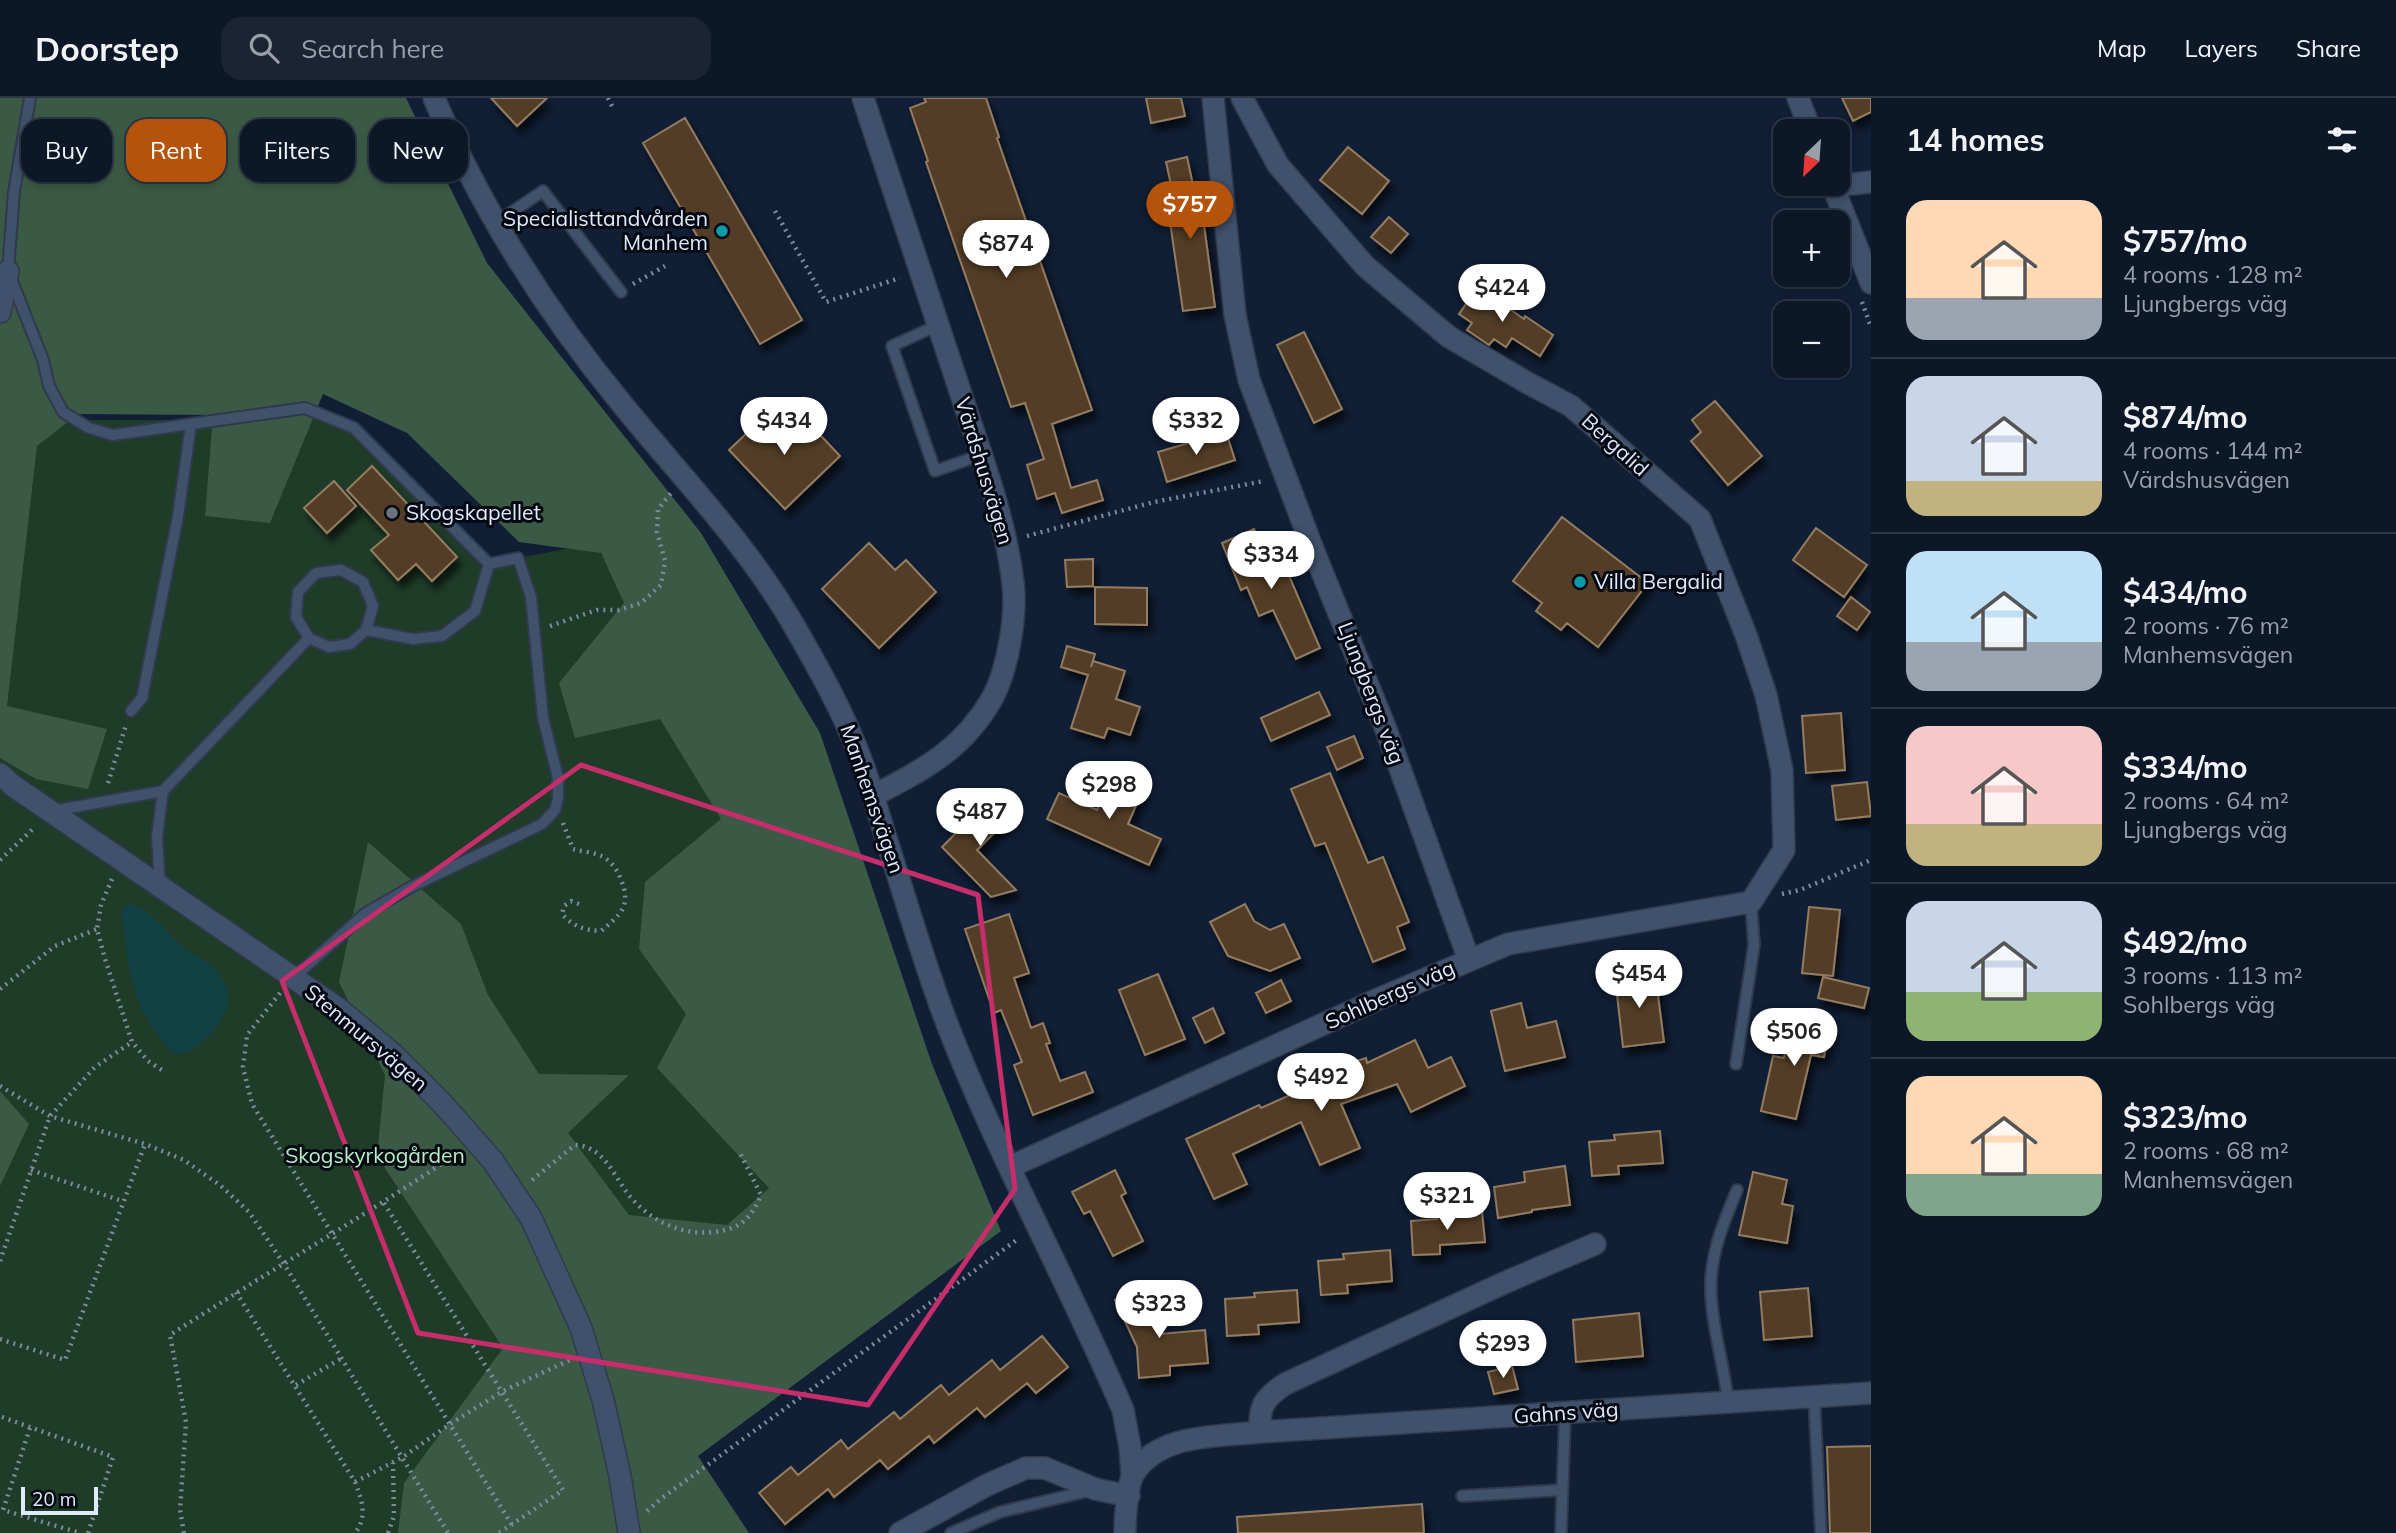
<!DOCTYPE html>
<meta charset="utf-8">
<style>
:root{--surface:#0c1728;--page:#1a2434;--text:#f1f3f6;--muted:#9a9fa8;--line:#2c3645;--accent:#b45309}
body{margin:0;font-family:Mulish,sans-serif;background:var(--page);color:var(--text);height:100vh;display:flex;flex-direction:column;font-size:26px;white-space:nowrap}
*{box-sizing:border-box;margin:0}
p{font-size:23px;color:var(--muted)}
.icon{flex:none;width:38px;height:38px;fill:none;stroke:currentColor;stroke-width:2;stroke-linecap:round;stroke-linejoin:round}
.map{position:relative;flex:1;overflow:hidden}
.sheet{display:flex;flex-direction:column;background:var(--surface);width:525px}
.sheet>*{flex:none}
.hud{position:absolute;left:21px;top:21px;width:665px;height:63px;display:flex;gap:14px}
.needle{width:46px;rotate:205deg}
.fabs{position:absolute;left:1773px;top:21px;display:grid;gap:14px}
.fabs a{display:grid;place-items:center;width:77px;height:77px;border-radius:14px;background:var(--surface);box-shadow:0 4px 10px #0003,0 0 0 2px var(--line);font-size:35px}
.scale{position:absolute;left:21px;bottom:18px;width:77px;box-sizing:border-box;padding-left:7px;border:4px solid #dfeafa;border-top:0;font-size:19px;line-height:24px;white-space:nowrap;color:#dfeafa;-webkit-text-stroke:5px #040912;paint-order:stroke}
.price{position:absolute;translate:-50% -60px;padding:0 16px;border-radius:24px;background:#fff;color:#222;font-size:23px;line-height:46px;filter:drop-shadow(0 2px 4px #0008)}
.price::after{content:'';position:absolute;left:50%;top:42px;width:21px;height:16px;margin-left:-10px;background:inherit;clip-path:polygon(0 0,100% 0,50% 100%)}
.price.current{background:var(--accent);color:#fff}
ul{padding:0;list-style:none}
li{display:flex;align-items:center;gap:21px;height:175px;padding:0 35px}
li+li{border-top:2px solid var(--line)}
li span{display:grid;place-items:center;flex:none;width:196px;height:140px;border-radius:21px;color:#555}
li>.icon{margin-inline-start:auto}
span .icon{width:84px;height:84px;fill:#fffc;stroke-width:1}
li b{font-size:30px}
h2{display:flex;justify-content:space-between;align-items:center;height:84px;padding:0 35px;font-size:30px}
.pill{padding:0 24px;border-radius:21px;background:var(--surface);box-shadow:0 4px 10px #0003,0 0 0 2px var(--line);font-size:24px;line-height:63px}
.pill.current{background:var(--accent);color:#fff}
header{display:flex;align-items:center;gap:42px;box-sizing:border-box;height:98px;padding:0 35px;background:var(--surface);border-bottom:2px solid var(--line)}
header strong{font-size:33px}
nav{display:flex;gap:38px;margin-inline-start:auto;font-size:24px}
.search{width:490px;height:63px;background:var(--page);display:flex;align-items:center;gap:18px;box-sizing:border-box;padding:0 24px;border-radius:21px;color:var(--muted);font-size:26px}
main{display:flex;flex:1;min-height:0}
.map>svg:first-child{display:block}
</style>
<header>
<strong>Doorstep</strong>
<div class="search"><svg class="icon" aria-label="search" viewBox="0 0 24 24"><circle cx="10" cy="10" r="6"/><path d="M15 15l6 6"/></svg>Search here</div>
<nav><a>Map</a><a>Layers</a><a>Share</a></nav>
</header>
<main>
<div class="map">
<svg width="1871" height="1435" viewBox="0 0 1871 1435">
<defs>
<filter id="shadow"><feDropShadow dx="4.5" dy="8" stdDeviation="3.5" flood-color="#0009"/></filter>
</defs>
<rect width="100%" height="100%" fill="#101f35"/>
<!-- green -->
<path fill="#1e3c28" d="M 303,317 L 354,330 L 489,466 L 595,445 L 744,701 L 804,1141 L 572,1435 L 0,1435 L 0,388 L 62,322 L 227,322 Z"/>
<!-- forest -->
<path fill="#3b5a45" d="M 0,0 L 406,0 L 487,165 L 701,435 L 820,635 L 932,966 L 1001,1133 L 698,1358 L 749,1435 L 398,1435 L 404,1385 L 503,1250 L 377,1058 L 385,977 L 339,884 L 368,744 L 461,826 L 488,897 L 539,976 L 629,977 L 568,1035 L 629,1117 L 727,1127 L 769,1090 L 657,970 L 686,916 L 639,851 L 645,784 L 721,721 L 660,621 L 575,640 L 559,585 L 624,505 L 601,455 L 519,444 L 407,335 L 323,296 L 270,425 L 205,418 L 213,317 L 78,316 L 37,348 L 7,608 L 107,631 L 88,691 L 36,681 L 0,660 Z
M 0,993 L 29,1026 L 0,1088 Z"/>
<!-- water -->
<path fill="#114045" d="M 132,806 C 152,813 164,832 180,847 C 197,863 213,860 224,884 C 227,889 229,899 228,905 C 227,922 191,964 173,954 C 167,951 163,944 159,939 C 128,898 128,860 121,812 L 126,807 Z"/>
<!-- building -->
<path fill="#533e26" stroke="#947c61" stroke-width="2" filter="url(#shadow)" d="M 491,0 L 547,0 L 517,28 Z
M 924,0 L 986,0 L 999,39 L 997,40 L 1092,312 L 1052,326 L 1071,390 L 1097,382 L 1103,402 L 1062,415 L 1055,395 L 1037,401 L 1027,367 L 1044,361 L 1025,305 L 1011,309 L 926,64 L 928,63 L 910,10 L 926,4 Z
M 1146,0 L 1181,0 L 1185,18 L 1151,25 Z
M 1842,0 L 1871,0 L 1871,14 L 1853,23 Z
M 685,20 L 802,222 L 760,246 L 643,45 Z
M 1348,49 L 1389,83 L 1362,116 L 1320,82 Z
M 1187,59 L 1200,120 L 1203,119 L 1215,209 L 1183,213 L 1170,124 L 1179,123 L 1166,64 Z
M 1389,119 L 1408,136 L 1391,155 L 1371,139 Z
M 1478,189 L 1524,221 L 1525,218 L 1553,237 L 1540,258 L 1512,240 L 1506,249 L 1494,241 L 1489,247 L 1467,232 L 1472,225 L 1459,216 Z
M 1304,234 L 1342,311 L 1314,325 L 1277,247 Z
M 1715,303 L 1762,358 L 1728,387 L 1691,343 L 1701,334 L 1692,322 Z
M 772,311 L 796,336 L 808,324 L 840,358 L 785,411 L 729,352 Z
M 1226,334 L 1235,362 L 1167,384 L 1158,354 Z
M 372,368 L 457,459 L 432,483 L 416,466 L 398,482 L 371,452 L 389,437 L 347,392 Z
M 334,383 L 356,408 L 327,435 L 304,410 Z
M 1562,419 L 1648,485 L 1598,549 L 1567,525 L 1561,532 L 1536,513 L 1542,505 L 1513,483 Z
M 1816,430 L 1867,467 L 1844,499 L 1793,462 Z
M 1254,431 L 1274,478 L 1287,473 L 1320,550 L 1296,561 L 1273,512 L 1259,518 L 1247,489 L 1241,492 L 1222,445 Z
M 869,445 L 895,472 L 906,462 L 936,494 L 879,550 L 822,491 Z
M 1093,461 L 1093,488 L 1067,489 L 1065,462 Z
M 1095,489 L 1147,490 L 1147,527 L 1095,526 Z
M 1851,499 L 1870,514 L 1857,532 L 1837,518 Z
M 1067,548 L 1095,556 L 1091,569 L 1093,563 L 1125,573 L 1116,601 L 1140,609 L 1130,637 L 1108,630 L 1104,640 L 1071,630 L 1088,577 L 1061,569 Z
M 1319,594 L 1330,617 L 1271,643 L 1261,620 Z
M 1841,615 L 1845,672 L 1806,675 L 1802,618 Z
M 1354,638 L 1363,660 L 1337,672 L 1327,649 Z
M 1330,675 L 1368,765 L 1383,759 L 1409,824 L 1397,829 L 1405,851 L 1373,864 L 1325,745 L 1315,748 L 1291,691 Z
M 1113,678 L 1143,691 L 1128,726 L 1161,741 L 1149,767 L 1047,721 L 1059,695 L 1097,712 Z
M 1867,684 L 1871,718 L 1836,722 L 1832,688 Z
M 991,700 L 1010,719 L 977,752 L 1016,792 L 991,799 L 942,749 Z
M 1245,806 L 1254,823 L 1270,832 L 1284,826 L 1300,860 L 1270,873 L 1228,858 L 1210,824 Z
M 1809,809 L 1840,812 L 1833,878 L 1802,875 Z
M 1009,816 L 1029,875 L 1014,880 L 1031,930 L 1043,925 L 1050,945 L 1046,946 L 1060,983 L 1085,974 L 1093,994 L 1033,1017 L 1014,967 L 1022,964 L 1001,912 L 994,915 L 965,831 Z
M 1655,874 L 1664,944 L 1623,949 L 1615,879 Z
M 1158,876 L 1185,941 L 1145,957 L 1119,892 Z
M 1823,879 L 1869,890 L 1864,910 L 1818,900 Z
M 1281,882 L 1291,903 L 1266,915 L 1256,895 Z
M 1521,905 L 1527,930 L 1556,923 L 1565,959 L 1505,973 L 1491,913 Z
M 1213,910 L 1224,935 L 1205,945 L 1193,920 Z
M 1792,921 L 1830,928 L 1824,959 L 1811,957 L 1796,1021 L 1761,1013 L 1773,958 L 1784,960 Z
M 1415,942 L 1428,970 L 1451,959 L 1465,988 L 1411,1014 L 1397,986 L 1341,1006 L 1360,1050 L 1320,1067 L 1301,1024 L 1233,1056 L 1247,1086 L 1214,1101 L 1186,1041 L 1259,1007 L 1261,1010 L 1346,972 L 1344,967 L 1366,960 L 1367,965 Z
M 1660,1033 L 1663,1065 L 1618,1068 L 1619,1076 L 1592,1078 L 1589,1044 L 1615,1042 L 1614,1037 Z
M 1565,1068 L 1570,1107 L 1532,1112 L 1532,1114 L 1498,1120 L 1494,1089 L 1525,1084 L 1524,1074 Z
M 1115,1072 L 1126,1095 L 1121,1098 L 1143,1143 L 1113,1158 L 1090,1113 L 1084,1116 L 1072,1094 Z
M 1753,1074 L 1787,1082 L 1782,1106 L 1793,1108 L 1787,1145 L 1739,1137 Z
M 1482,1113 L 1485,1144 L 1440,1147 L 1440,1156 L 1413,1157 L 1411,1123 L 1437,1121 L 1436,1116 Z
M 1390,1152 L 1392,1183 L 1347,1187 L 1348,1195 L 1321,1197 L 1318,1163 L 1344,1161 L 1343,1156 Z
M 1808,1190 L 1812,1238 L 1764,1242 L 1760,1194 Z
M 1138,1191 L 1160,1236 L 1205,1232 L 1208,1265 L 1170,1268 L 1170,1277 L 1139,1280 L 1137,1249 L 1115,1202 Z
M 1297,1192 L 1299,1224 L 1258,1227 L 1259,1236 L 1227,1238 L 1225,1201 L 1255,1199 L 1254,1195 Z
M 1639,1215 L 1643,1258 L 1576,1264 L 1573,1222 Z
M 1042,1238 L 1068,1269 L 1036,1295 L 1027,1285 L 985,1319 L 977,1310 L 934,1345 L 929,1338 L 888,1371 L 880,1362 L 834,1399 L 828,1391 L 785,1426 L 759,1395 L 791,1369 L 798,1377 L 841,1342 L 848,1351 L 894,1314 L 900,1321 L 941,1287 L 949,1297 L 992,1262 L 1000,1272 Z
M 1512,1268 L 1518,1291 L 1494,1296 L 1488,1274 Z
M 1871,1348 L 1871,1435 L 1830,1435 L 1827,1349 Z
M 1422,1406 L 1424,1435 L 1238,1435 L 1237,1419 Z"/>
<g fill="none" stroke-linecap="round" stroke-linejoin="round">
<!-- lane casing -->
<g stroke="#313a4d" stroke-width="14">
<path id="lane" d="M 30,0 L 14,94 L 8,173 L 43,262 L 49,288 L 63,314 L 89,330 L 113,337 L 305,310 L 354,330 L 489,466 L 475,513 L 442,538 L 413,541 L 366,532 L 350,546 L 329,549 L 309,540 L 296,519 L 298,494 L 316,475 L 341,472 L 363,484 L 373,508 L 366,532
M 497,124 L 543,93 L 621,194
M 938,227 L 892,248 L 935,373 L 981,357
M 131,613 L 142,600 L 178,418 L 191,326
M 52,713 L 163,693
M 160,787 L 157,739 L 163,693 L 309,540
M 293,880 L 366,815 L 413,788 L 542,726 L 555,712 L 558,700 L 558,680 L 543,620 L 531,499 L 518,460 L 489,466
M 1736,966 L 1754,847 L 1751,804
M 1814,1298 L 1821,1435
M 1728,1304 C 1724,1265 1709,1220 1711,1181 C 1713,1149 1725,1121 1737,1092
M 1462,1398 L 1562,1392
M 951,1435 L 1000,1414 L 1088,1393
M 1561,1435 L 1565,1315"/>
</g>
<!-- street casing -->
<g stroke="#313a4d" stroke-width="24">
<path id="street" d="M 863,0 C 895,96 926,191 958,287 C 979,352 1005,417 1013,485 C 1017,517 1008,570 993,599 C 963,652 924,671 873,698
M 1213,0 L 1235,217 L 1249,282 L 1314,454 L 1385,629 L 1469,862
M 1833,88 L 1871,84
M 0,214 L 8,173
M 0,676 L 12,687 L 339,911 L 392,955 L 442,1005 L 493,1063 L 531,1120 L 581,1230 L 603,1302 L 620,1378 L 629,1435
M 1010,1069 L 1376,902 L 1508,846 L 1751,804 L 1784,752 L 1782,672 L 1766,597 L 1746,537 L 1700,421 L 1571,308 L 1526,284 L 1449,239 L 1365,168 L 1278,67 L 1242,0
M 1260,1334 C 1259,1308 1263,1301 1285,1286 L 1506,1184 L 1595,1146
M 900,1435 L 987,1387 L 1026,1370 L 1045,1370 L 1095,1391 L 1129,1398
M 1125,1435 C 1125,1421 1127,1386 1134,1375 C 1160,1335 1217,1339 1260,1334 L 1871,1295"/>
</g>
<!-- secondary casing -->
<g stroke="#313a4d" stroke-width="24">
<path id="secondary" d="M 434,0 C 479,108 547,215 622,306 C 682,380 749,448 796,531 C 820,573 843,614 860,659 C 870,684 877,711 885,737 C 905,799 923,862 946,923 C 997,1056 1067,1181 1123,1312 L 1130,1349 L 1132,1378
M 1798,0 L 1811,33
M 1832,86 L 1871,185"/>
</g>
<!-- path -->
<path stroke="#7e8a9d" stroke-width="4.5" stroke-dasharray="2 5" stroke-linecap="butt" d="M 608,0 L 613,10
M 775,113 L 826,204 L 900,180
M 633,186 L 665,168
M 1862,204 L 1871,229
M 1027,438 L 1154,404 L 1264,383
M 550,528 L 597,512 L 619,512 L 641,505 L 661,487 L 665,463 L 657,434 L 658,411 L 671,395
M 108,685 L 126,627
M 563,725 L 573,751 C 583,754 596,754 605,760 C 613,766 618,773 621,782 C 632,808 620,817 601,833 C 584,832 574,829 562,816 L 564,808 L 571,803 L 579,806
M 0,762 L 35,729
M 112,781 L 101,807 L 97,831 L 105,861 L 132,944 L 148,963 L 165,974
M 1782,796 L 1800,792 L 1871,762
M 0,891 L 55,848 L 97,831
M 280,895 L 247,937 L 243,969 L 252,1006 L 512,1427
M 0,988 L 50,1018 L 145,1046 L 184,1062 L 221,1088 L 249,1114 L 284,1166 L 448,1435
M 31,1072 L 122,1103
M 532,1082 L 575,1047 C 603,1048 613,1076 628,1096 C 648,1122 682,1138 714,1134 C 740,1131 751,1121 761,1097 L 740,1055
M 384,1105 L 563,1392 L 499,1435
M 0,1163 L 50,1018 L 95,969 L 132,944
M 236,1194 L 355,1384 C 362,1402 368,1419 355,1435
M 0,1241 L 65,1262 L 145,1046
M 296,1287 L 342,1260
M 2,1319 L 113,1359 L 88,1435
M 30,1330 L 3,1412 L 80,1435
M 355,1384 L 403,1359 L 450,1326 L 503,1293 L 570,1262
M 647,1413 L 662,1400 L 1018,1141
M 184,1435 L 180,1412 L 186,1324 L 170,1237 C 266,1175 365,1118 459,1054
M 388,1435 L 394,1418 L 393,1365"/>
<!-- lane -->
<use href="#lane" stroke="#40516b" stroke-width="10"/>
<!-- street -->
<use href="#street" stroke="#40516b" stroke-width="21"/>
<!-- secondary -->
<use href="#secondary" stroke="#40516b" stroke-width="21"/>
</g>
<!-- marked area -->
<path fill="none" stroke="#c52d6b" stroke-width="5" stroke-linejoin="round" d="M 581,667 L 978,797 L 1015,1091 L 868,1307 L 418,1235 L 282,883 Z"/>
<!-- markers -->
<g fill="#0f9aa8" stroke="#040912" stroke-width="2.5">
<circle cx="722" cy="133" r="7"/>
<circle cx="1580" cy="484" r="7"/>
</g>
<circle fill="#6b7280" stroke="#040912" stroke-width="2.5" cx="392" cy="415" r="7"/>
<g text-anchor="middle" stroke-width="6" stroke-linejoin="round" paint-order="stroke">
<!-- poi labels -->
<g font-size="21" fill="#dfeafa" stroke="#040912" text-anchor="start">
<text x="708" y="128" text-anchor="end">Specialisttandvården<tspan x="708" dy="24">Manhem</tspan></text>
<text x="406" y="422">Skogskapellet</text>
<text x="1594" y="491">Villa Bergalid</text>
</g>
<!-- street labels -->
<g font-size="21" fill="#dfeafa" stroke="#040912">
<text transform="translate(1615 347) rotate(42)" y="7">Bergalid</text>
<text transform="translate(984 373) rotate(73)" y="7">Värdshusvägen</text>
<text transform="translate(1371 595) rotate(69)" y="7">Ljungbergs väg</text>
<text transform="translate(872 701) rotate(71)" y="7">Manhemsvägen</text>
<text transform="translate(1390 897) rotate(-24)" y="7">Sohlbergs väg</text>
<text transform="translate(366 940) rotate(40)" y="7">Stenmursvägen</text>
<text transform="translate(1566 1315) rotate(-4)" y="7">Gahns väg</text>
</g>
<!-- park labels -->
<g font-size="21" fill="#b5eec6" stroke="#040912">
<text x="375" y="1065">Skogskyrkogården</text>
</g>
</g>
</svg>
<div class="fabs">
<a><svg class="needle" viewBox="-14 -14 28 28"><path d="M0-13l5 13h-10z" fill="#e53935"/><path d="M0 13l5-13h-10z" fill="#9a9fa8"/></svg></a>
<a>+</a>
<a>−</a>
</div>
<div class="scale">20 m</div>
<b class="price current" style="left:1190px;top:143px">$757</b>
<b class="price" style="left:1006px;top:182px">$874</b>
<b class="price" style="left:1502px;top:226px">$424</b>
<b class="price" style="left:784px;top:359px">$434</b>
<b class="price" style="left:1196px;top:359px">$332</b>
<b class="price" style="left:1271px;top:493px">$334</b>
<b class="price" style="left:1109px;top:723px">$298</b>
<b class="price" style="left:980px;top:750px">$487</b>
<b class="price" style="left:1639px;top:912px">$454</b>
<b class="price" style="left:1794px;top:970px">$506</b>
<b class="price" style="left:1321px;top:1015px">$492</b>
<b class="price" style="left:1447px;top:1134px">$321</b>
<b class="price" style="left:1159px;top:1242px">$323</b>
<b class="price" style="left:1503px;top:1282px">$293</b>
<div class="hud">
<a class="pill">Buy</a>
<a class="pill current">Rent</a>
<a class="pill">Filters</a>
<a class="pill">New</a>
</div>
</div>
<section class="sheet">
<h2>14 homes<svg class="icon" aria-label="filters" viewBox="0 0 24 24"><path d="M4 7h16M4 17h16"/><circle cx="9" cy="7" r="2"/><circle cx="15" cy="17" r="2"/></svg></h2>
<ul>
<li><span style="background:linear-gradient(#ffd9b3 70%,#9aa5b1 0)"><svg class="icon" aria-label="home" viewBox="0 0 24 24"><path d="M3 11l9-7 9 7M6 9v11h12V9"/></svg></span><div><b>$757/mo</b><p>4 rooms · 128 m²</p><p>Ljungbergs väg</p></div></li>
<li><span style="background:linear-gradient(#c9d6e8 75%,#c2b280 0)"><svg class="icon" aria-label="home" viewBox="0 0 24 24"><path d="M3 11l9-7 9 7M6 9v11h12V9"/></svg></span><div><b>$874/mo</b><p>4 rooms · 144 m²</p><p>Värdshusvägen</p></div></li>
<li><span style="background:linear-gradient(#bfe0f5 65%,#9aa5b1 0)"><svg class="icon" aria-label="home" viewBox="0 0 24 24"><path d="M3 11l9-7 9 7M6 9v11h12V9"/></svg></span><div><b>$434/mo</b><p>2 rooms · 76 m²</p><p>Manhemsvägen</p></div></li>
<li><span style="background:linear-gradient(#f6c9c9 70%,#c2b280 0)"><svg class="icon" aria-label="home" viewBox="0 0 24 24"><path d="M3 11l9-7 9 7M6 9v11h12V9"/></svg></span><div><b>$334/mo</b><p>2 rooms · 64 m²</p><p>Ljungbergs väg</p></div></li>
<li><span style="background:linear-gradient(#c9d6e8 65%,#8fb573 0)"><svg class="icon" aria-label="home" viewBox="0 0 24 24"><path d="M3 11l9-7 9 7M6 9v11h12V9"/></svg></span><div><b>$492/mo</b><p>3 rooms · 113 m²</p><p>Sohlbergs väg</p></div></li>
<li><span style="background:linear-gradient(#ffd9b3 70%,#7fa58c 0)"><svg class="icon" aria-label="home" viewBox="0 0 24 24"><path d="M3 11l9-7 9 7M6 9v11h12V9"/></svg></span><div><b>$323/mo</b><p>2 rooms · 68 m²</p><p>Manhemsvägen</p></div></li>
</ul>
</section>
</main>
